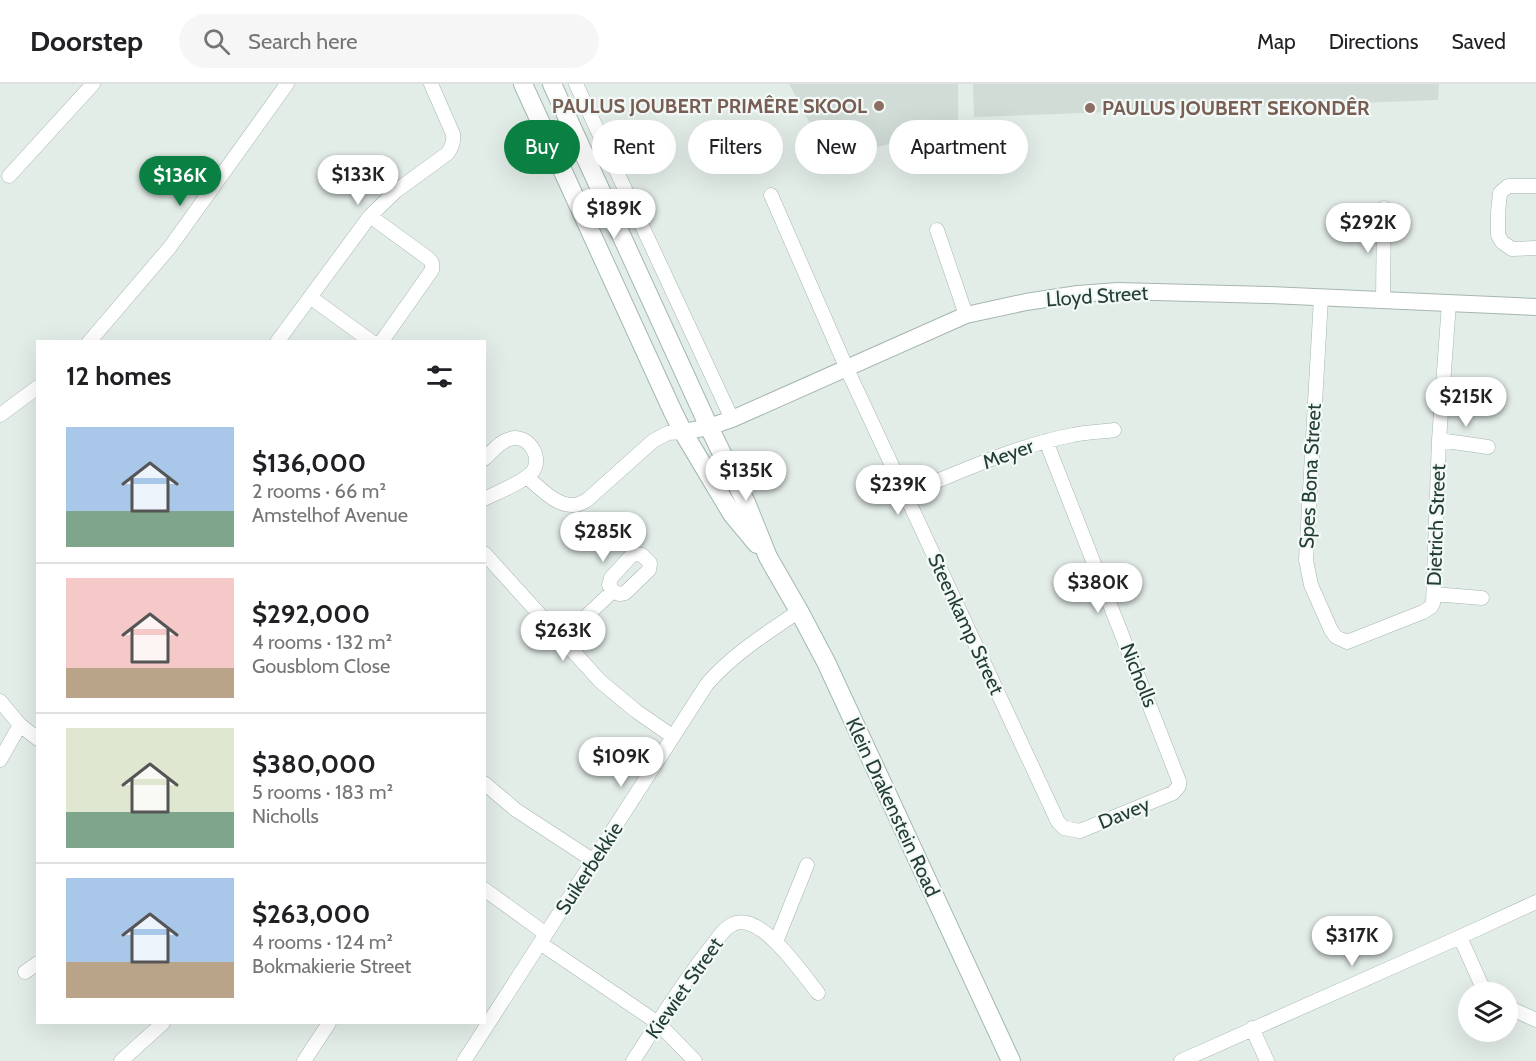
<!DOCTYPE html>
<meta charset="utf-8">
<style>
:root{--surface:#fff;--page:#f6f6f6;--text:#202124;--muted:#757577;--line:#e0e0e0;--accent:#0b8043}
body{margin:0;font-family:Cabin,sans-serif;background:var(--page);color:var(--text);height:100vh;display:flex;flex-direction:column;font-size:22px;white-space:nowrap}
*{box-sizing:border-box;margin:0}
p{font-size:20px;color:var(--muted)}
.icon{flex:none;width:33px;height:33px;fill:none;stroke:currentColor;stroke-width:2;stroke-linecap:round;stroke-linejoin:round}
.map{position:relative;flex:1;overflow:hidden}
.drawer{position:absolute;left:36px;top:256px;width:450px;height:684px;display:flex;flex-direction:column;background:var(--surface);border-radius:0px;box-shadow:0 6px 24px #0002}
.drawer>*{flex:none}
.top-card{position:absolute;left:504px;top:36px;width:570px;height:54px;display:flex;gap:12px}
.buttons{position:absolute;left:1458px;top:898px;display:grid;gap:12px}
.buttons a{display:grid;place-items:center;width:60px;height:60px;border-radius:50%;background:var(--surface);box-shadow:0 6px 24px #0002;font-size:30px}
.price{position:absolute;translate:-50% -51px;padding:0 14px;border-radius:21px;background:#fff;color:#222;font-size:20px;line-height:39px;filter:drop-shadow(0 2px 3px #0008)}
.price::after{content:'';position:absolute;left:50%;top:36px;width:18px;height:14px;margin-left:-9px;background:inherit;clip-path:polygon(0 0,100% 0,50% 100%)}
.price.selected{background:var(--accent);color:#fff}
ul{padding:0;list-style:none}
li{display:flex;align-items:center;gap:18px;height:150px;padding:0 30px}
li+li{border-top:2px solid var(--line)}
li span{display:grid;place-items:center;flex:none;width:168px;height:120px;border-radius:0px;color:#555}
li>.icon{margin-inline-start:auto}
span .icon{width:72px;height:72px;fill:#fffc;stroke-width:1}
li b{font-size:26px}
h2{display:flex;justify-content:space-between;align-items:center;height:72px;padding:0 30px;font-size:26px}
.pill{padding:0 21px;border-radius:27px;background:var(--surface);box-shadow:0 6px 24px #0002;font-size:21px;line-height:54px}
.pill.selected{background:var(--accent);color:#fff}
header{display:flex;align-items:center;gap:36px;box-sizing:border-box;height:84px;padding:0 30px;background:var(--surface);border-bottom:2px solid var(--line)}
header strong{font-size:28px}
nav{display:flex;gap:33px;margin-inline-start:auto;font-size:21px}
.search{width:420px;height:54px;background:var(--page);display:flex;align-items:center;gap:15px;box-sizing:border-box;padding:0 21px;border-radius:33px;color:var(--muted);font-size:22px}
.map>svg:first-child{display:block}
</style>
<header>
<strong>Doorstep</strong>
<div class="search"><svg class="icon" aria-label="search" viewBox="0 0 24 24"><circle cx="10" cy="10" r="6"/><path d="M15 15l6 6"/></svg>Search here</div>
<nav><a>Map</a><a>Directions</a><a>Saved</a></nav>
</header>
<div class="map">
<svg width="1536" height="977" viewBox="0 0 1536 977">
<rect width="100%" height="100%" fill="#e3ede8"/>
<!-- built -->
<path fill="#d1dcd7" d="M 789,0 L 958,0 L 958,43 L 829,75 Z
M 973,0 L 1439,0 L 1438,16 L 974,33 Z"/>
<g fill="none" stroke-linecap="round" stroke-linejoin="round">
<!-- minor casing -->
<g stroke="#a6b5af" stroke-width="15">
<path id="minor" d="M 576,0 L 732,335
M 9,92 L 93,0
M 1536,102 L 1508,102 L 1500,109 L 1498,129 L 1498,151 L 1502,158 L 1512,165 L 1536,164
M 771,111 L 847,285 L 1058,738 L 1064,744 L 1080,747 L 1173,709 L 1179,702 L 1179,697 L 1046,357
M 370,132 L 429,175 L 432,179 L 432,186 L 382,257 L 380,258
M 937,146 L 966,231
M 310,213 L 372,258
M 1321,214 L 1306,476 L 1311,501 L 1331,546 L 1336,553 L 1347,558 L 1423,528 L 1431,523 L 1433,519 L 1439,356 L 1449,219
M 1383,216 L 1384,124
M 89,258 L 170,163 L 287,0
M 277,258 L 370,132 L 396,107 L 448,69 C 452,62 454,58 453,50 L 431,0
M 0,331 L 38,303
M 1439,356 L 1488,363
M 484,375 C 492,368 500,357 510,355 C 527,349 543,372 533,387 C 526,397 496,409 484,415
M 527,393 C 540,404 556,422 574,421 C 579,421 583,418 587,416 L 653,357 L 668,349 L 683,348
M 906,410 C 960,388 1015,362 1073,351 C 1086,348 1101,348 1114,346
M 484,469 L 600,597 L 636,627 L 672,652
M 1434,510 L 1482,514
M 563,554 L 613,507 L 609,501 L 611,494 L 632,471 L 636,470 L 642,471 L 650,479 L 649,486 L 625,509 L 619,510 L 613,507
M 0,617 L 20,641 L 38,655
M 0,676 L 20,641
M 484,699 L 516,726 L 594,777
M 484,805 L 546,850
M 1460,853 L 1481,900 L 1488,909
M 776,858 L 807,781
M 540,859 L 658,939 L 695,977
M 25,888 L 38,879
M 1508,923 L 1536,936
M 1252,944 L 1267,977
M 121,977 L 163,939
M 304,977 L 329,939
M 464,977 L 707,600 C 733,570 767,549 799,527
M 633,977 C 658,939 682,899 711,863 C 717,855 724,844 733,840 C 737,838 743,838 747,839 C 772,845 802,889 818,909
M 1181,977 L 1460,853 L 1536,818"/>
</g>
<!-- tertiary casing -->
<g stroke="#a6b5af" stroke-width="18">
<path id="tertiary" d="M 683,348 L 709,343 L 732,335 L 966,231 L 1026,218 L 1078,210 L 1118,207 L 1268,211 L 1536,223"/>
</g>
<!-- secondary casing -->
<g stroke="#a1b8b0" stroke-width="20">
<path id="secondary" d="M 523,0 L 673,328 L 683,348 L 732,430 L 757,460
M 552,0 L 709,343 L 747,421 L 768,473 L 799,527 L 826,578 L 1011,977"/>
</g>
<!-- minor -->
<use href="#minor" stroke="#fff" stroke-width="14"/>
<!-- tertiary -->
<use href="#tertiary" stroke="#fff" stroke-width="16"/>
<!-- secondary -->
<use href="#secondary" stroke="#fff" stroke-width="18"/>
</g>
<!-- markers -->
<g fill="#8d6e63" stroke="#f3f9f6" stroke-width="2">
<circle cx="879" cy="22" r="6"/>
<circle cx="1090" cy="24" r="6"/>
</g>
<g text-anchor="middle" stroke-width="4.5" stroke-linejoin="round" paint-order="stroke">
<!-- education labels -->
<g font-size="20" font-weight="bold" fill="#785e54" stroke="#f3f9f6" text-anchor="end">
<text x="867" y="29">PAULUS JOUBERT PRIMÊRE SKOOL</text>
<text x="1102" y="31" text-anchor="start">PAULUS JOUBERT SEKONDÊR</text>
</g>
<!-- street labels -->
<g font-size="20" fill="#233e36" stroke="#f3f9f6">
<text transform="translate(1097 212) rotate(-4)" y="7">Lloyd Street</text>
<text transform="translate(1008 370) rotate(-20)" y="7">Meyer</text>
<text transform="translate(1310 392) rotate(-87)" y="7">Spes Bona Street</text>
<text transform="translate(1436 441) rotate(-88)" y="7">Dietrich Street</text>
<text transform="translate(966 540) rotate(65)" y="7">Steenkamp Street</text>
<text transform="translate(1139 591) rotate(68)" y="7">Nicholls</text>
<text transform="translate(893 723) rotate(65)" y="7">Klein Drakenstein Road</text>
<text transform="translate(1124 729) rotate(-22)" y="7">Davey</text>
<text transform="translate(589 784) rotate(-57)" y="7">Suikerbekkie</text>
<text transform="translate(684 904) rotate(-55)" y="7">Kiewiet Street</text>
</g>
</g>
</svg>
<div class="buttons">
<a><svg class="icon" aria-label="layers" viewBox="0 0 24 24"><path d="M12 4l9 5-9 5-9-5zM3 14l9 5 9-5"/></svg></a>
</div>
<b class="price" style="left:358px;top:122px">$133K</b>
<b class="price selected" style="left:180px;top:123px">$136K</b>
<b class="price" style="left:614px;top:156px">$189K</b>
<b class="price" style="left:1368px;top:170px">$292K</b>
<b class="price" style="left:1466px;top:344px">$215K</b>
<b class="price" style="left:746px;top:418px">$135K</b>
<b class="price" style="left:898px;top:432px">$239K</b>
<b class="price" style="left:603px;top:479px">$285K</b>
<b class="price" style="left:1098px;top:530px">$380K</b>
<b class="price" style="left:563px;top:578px">$263K</b>
<b class="price" style="left:621px;top:704px">$109K</b>
<b class="price" style="left:1352px;top:883px">$317K</b>
<div class="top-card">
<a class="pill selected">Buy</a>
<a class="pill">Rent</a>
<a class="pill">Filters</a>
<a class="pill">New</a>
<a class="pill">Apartment</a>
</div>
<section class="drawer">
<h2>12 homes<svg class="icon" aria-label="filters" viewBox="0 0 24 24"><path d="M4 7h16M4 17h16"/><circle cx="9" cy="7" r="2"/><circle cx="15" cy="17" r="2"/></svg></h2>
<ul>
<li><span style="background:linear-gradient(#a9c7e8 70%,#7fa58c 0)"><svg class="icon" aria-label="home" viewBox="0 0 24 24"><path d="M3 11l9-7 9 7M6 9v11h12V9"/></svg></span><div><b>$136,000</b><p>2 rooms · 66 m²</p><p>Amstelhof Avenue</p></div></li>
<li><span style="background:linear-gradient(#f6c9c9 75%,#b9a48a 0)"><svg class="icon" aria-label="home" viewBox="0 0 24 24"><path d="M3 11l9-7 9 7M6 9v11h12V9"/></svg></span><div><b>$292,000</b><p>4 rooms · 132 m²</p><p>Gousblom Close</p></div></li>
<li><span style="background:linear-gradient(#dfe7d0 70%,#7fa58c 0)"><svg class="icon" aria-label="home" viewBox="0 0 24 24"><path d="M3 11l9-7 9 7M6 9v11h12V9"/></svg></span><div><b>$380,000</b><p>5 rooms · 183 m²</p><p>Nicholls</p></div></li>
<li><span style="background:linear-gradient(#a9c7e8 70%,#b9a48a 0)"><svg class="icon" aria-label="home" viewBox="0 0 24 24"><path d="M3 11l9-7 9 7M6 9v11h12V9"/></svg></span><div><b>$263,000</b><p>4 rooms · 124 m²</p><p>Bokmakierie Street</p></div></li>
</ul>
</section>
</div>
